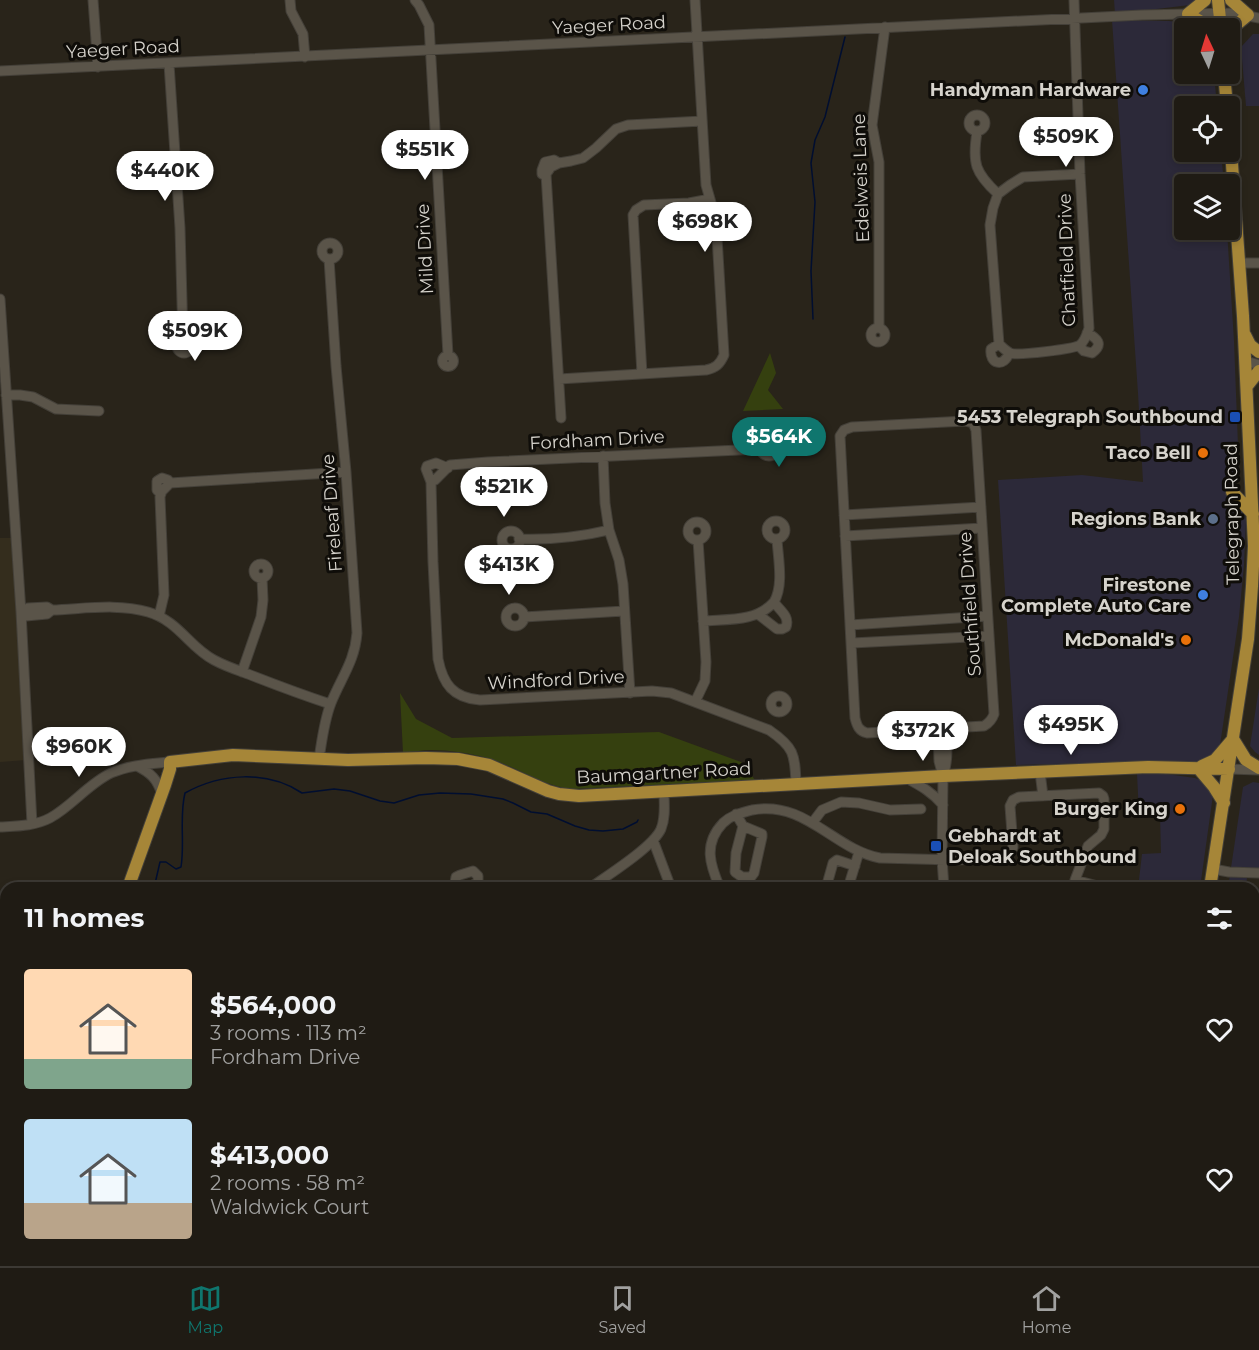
<!DOCTYPE html>
<meta charset="utf-8">
<style>
:root{--surface:#1f1b14;--page:#2c2822;--text:#f1f3f6;--muted:#a1a1a0;--line:#3c3934;--accent:#0f766e}
body{margin:0;font-family:Montserrat,sans-serif;background:var(--page);color:var(--text);height:100vh;display:flex;flex-direction:column;font-size:22px;white-space:nowrap}
*{box-sizing:border-box;margin:0}
p{font-size:20px;color:var(--muted)}
.icon{flex:none;width:33px;height:33px;fill:none;stroke:currentColor;stroke-width:2;stroke-linecap:round;stroke-linejoin:round}
.map{position:relative;flex:1;overflow:hidden}
.side{position:absolute;left:0px;top:882px;width:1260px;height:384px;display:flex;flex-direction:column;background:var(--surface);border-radius:18px 18px 0 0;box-shadow:0 3px 9px #0003,0 0 0 2px var(--line)}
.side>*{flex:none}
.needle{width:39px;rotate:356deg}
.buttons{position:absolute;left:1174px;top:18px;display:grid;gap:12px}
.buttons a{display:grid;place-items:center;width:66px;height:66px;border-radius:6px;background:var(--surface);box-shadow:0 3px 9px #0003,0 0 0 2px var(--line);font-size:30px}
.price{position:absolute;translate:-50% -51px;padding:0 14px;border-radius:21px;background:#fff;color:#222;font-size:20px;line-height:39px;filter:drop-shadow(0 2px 3px #0008)}
.price::after{content:'';position:absolute;left:50%;top:36px;width:18px;height:14px;margin-left:-9px;background:inherit;clip-path:polygon(0 0,100% 0,50% 100%)}
.price.active{background:var(--accent);color:#fff}
ul{padding:0;list-style:none}
li{display:flex;align-items:center;gap:18px;height:150px;padding:0 24px}
li span{display:grid;place-items:center;flex:none;width:168px;height:120px;border-radius:6px;color:#555}
li>.icon{margin-inline-start:auto}
span .icon{width:72px;height:72px;fill:#fffc;stroke-width:1}
li b{font-size:26px}
h2{display:flex;justify-content:space-between;align-items:center;height:72px;padding:0 24px;font-size:26px}
.tabs{display:flex;justify-content:space-around;align-items:center;height:84px;border-top:2px solid var(--line);background:var(--surface);font-size:16px;color:var(--muted)}
.tabs a{display:grid;justify-items:center;gap:3px}
.tabs .active{color:var(--accent)}
.map>svg:first-child{display:block}
</style>
<div class="map">
<svg width="1259" height="1266" viewBox="0 0 1259 1266">
<rect width="100%" height="100%" fill="#29241a"/>
<!-- commercial -->
<path fill="#2c2939" d="M 1114,0 L 1200,0 L 1190,5 L 1115,14 Z
M 1112,20 L 1169,21 L 1193,24 L 1206,28 L 1185,28 L 1185,74 L 1214,74 L 1217,106 L 1185,106 L 1185,152 L 1221,152 L 1224,184 L 1185,184 L 1185,230 L 1227,230 L 1234,341 L 1239,472 L 1237,477 L 1230,479 L 1232,498 L 1244,513 L 1246,520 L 1244,565 L 1239,617 L 1219,752 L 1201,762 L 1164,761 L 1016,765 L 998,480 L 1082,475 L 1143,482 L 1138,393 Z
M 1253,34 L 1259,34 L 1259,106 L 1246,106 L 1241,47 Z
M 1259,688 L 1259,755 L 1255,752 L 1250,746 Z
M 1159,773 L 1195,778 L 1204,782 L 1213,795 L 1200,888 L 1138,888 L 1142,854 L 1161,853 L 1160,814 L 1139,814 L 1137,774 Z
M 1253,782 L 1259,783 L 1259,871 L 1247,877 L 1246,888 L 1228,888 L 1243,787 Z
M 1254,1006 L 1257,1006 L 1258,1198 L 1254,1202 Z
M 1123,1260 L 1174,1260 L 1173,1266 L 1124,1266 Z"/>
<!-- built -->
<path fill="#342d1d" d="M 0,538 L 13,538 L 26,760 L 0,762 Z"/>
<!-- green -->
<path fill="#35400f" d="M 770,353 L 776,373 L 768,390 L 783,409 L 743,411 Z
M 400,693 L 416,719 L 452,738 L 659,732 L 741,762 L 755,780 L 571,789 C 539,785 517,766 487,758 C 470,753 449,750 431,750 C 422,750 412,752 403,753 Z"/>
<g fill="none" stroke-linecap="round" stroke-linejoin="round">
<!-- stream -->
<path stroke="#000e30" stroke-width="1.5" d="M 813,319 L 811,271 L 815,202 L 811,163 L 815,140 L 825,117 L 845,37
M 154,888 L 160,862 L 166,862 L 176,869 L 181,867 C 185,842 179,817 185,793 C 221,773 267,770 302,793 L 334,789 L 350,791 L 380,801 L 394,803 L 419,795 L 440,793 L 471,794 L 503,799 L 513,803 L 531,812 L 547,814 L 575,826 L 589,830 L 603,831 L 623,829 L 637,822 L 638,820
M 0,1258 L 6,1247"/>
<!-- minor casing -->
<g stroke="#444039" stroke-width="11">
<path id="minor" d="M 93,0 L 98,67
M 290,0 L 291,11 L 303,34 L 305,57
M 415,0 L 419,5 L 429,25 L 448,355
M 1074,0 L 1080,174 L 1089,328 C 1087,334 1085,341 1080,345 C 1074,349 1017,356 1010,353 C 1006,351 1002,347 999,344 L 990,225 L 993,208 L 998,194 L 1010,185 L 1023,177 L 1080,174
M 169,64 L 180,228 L 183,339
M 0,71 L 1142,15 L 1234,13 L 1259,18
M969 123a8 8 0 1 1 16 0a8 8 0 1 1-16 0Z
M 977,132 C 972,163 975,173 998,194
M 546,176 L 542,174 L 542,170 L 545,162 L 554,160 L 559,163
M322 251a8 8 0 1 1 16 0a8 8 0 1 1-16 0Z
M 1239,263 L 1259,263
M 0,299 L 21,612 L 32,824
M871 335a7 7 0 1 1 14 0a7 7 0 1 1-14 0Z
M 879,328 L 879,162 L 872,125 L 885,27
M177 346a7 7 0 1 1 14 0a7 7 0 1 1-14 0Z
M 999,344 L 991,349 C 989,364 1004,368 1009,353
M 1079,346 L 1084,351 L 1092,353 C 1104,344 1097,338 1087,333
M442.5 361a5.5 5.5 0 1 1 11 0a5.5 5.5 0 1 1-11 0Z
M 1246,361 L 1259,365
M 642,374 L 633,215 L 636,210 L 644,205 L 689,203 L 710,199
M 559,379 L 706,370 C 716,368 720,364 724,355 L 716,220 L 706,185 L 695,0
M 6,395 L 20,395 L 33,397 L 56,409 L 99,411
M 561,418 L 546,174 L 551,167 L 559,163 L 571,161 L 583,158 L 596,148 L 616,129 L 628,125 L 702,121
M 965,421 L 973,423 L 976,430 L 994,714 C 992,720 989,723 984,726 L 867,733 C 859,731 857,726 855,718 L 840,436 L 844,430 L 852,427 Z
M760 447a9 9 0 1 1 18 0a9 9 0 1 1-18 0Z
M 760,449 L 488,462 L 450,465 L 435,480 L 431,482 L 433,562 L 438,659 C 443,684 453,698 480,700 L 652,691 L 671,693 L 769,730 C 794,747 795,754 796,784
M 603,456 L 605,503 L 609,530 L 619,560 L 623,584 L 630,693
M 431,482 L 426,469 L 427,466 L 436,463 L 448,468
M 161,494 L 157,490 L 157,481 L 162,478 L 168,480 L 170,483
M 844,515 L 981,507
M767 530a9 9 0 1 1 18 0a9 9 0 1 1-18 0Z
M688 531a9 9 0 1 1 18 0a9 9 0 1 1-18 0Z
M502 540a9 9 0 1 1 18 0a9 9 0 1 1-18 0Z
M 845,536 L 982,528
M 519,539 C 550,540 580,537 609,530
M254 571a7 7 0 1 1 14 0a7 7 0 1 1-14 0Z
M506 617a9 9 0 1 1 18 0a9 9 0 1 1-18 0Z
M 21,612 L 23,612 L 26,616 L 47,614 L 52,610 C 83,609 118,603 148,612 C 179,621 189,647 214,660 C 225,666 237,670 248,674 C 276,685 303,695 330,704
M 23,612 L 28,608 L 47,607 L 52,610
M 759,615 L 777,629 L 782,629 L 786,627 C 790,616 780,611 774,602
M 159,616 L 164,595 L 160,497 L 161,492 L 170,483 L 346,472
M 524,617 L 624,611
M 703,621 C 729,619 756,622 774,602 C 784,585 778,558 777,539
M 850,625 L 987,616
M 852,643 L 989,636
M 242,672 L 261,617 L 263,600 L 262,578
M771 704a8 8 0 1 1 16 0a8 8 0 1 1-16 0Z
M 695,702 L 705,681 L 706,662 L 698,540
M 942,728 L 938,735 L 939,761 L 943,776 L 942,859 L 944,888
M 942,728 C 948,742 948,758 944,773
M 319,759 C 322,740 324,721 331,703 C 341,678 355,661 357,633 L 346,472 L 336,366 L 329,259
M 137,766 C 151,773 157,779 162,794
M 1229,769 L 1259,770
M 1040,772 L 1043,796
M 906,778 C 921,786 932,792 943,805
M 736,814 L 743,826 L 736,853 L 735,872 L 742,877 L 751,877 L 754,873 L 762,837 L 762,834 L 743,826
M 813,822 L 822,810 L 841,802 L 859,803 L 890,810 L 921,809
M 0,827 C 17,826 35,826 50,818 C 72,806 88,784 111,773 C 129,765 151,764 170,762
M 653,840 L 671,888
M 1213,869 L 1229,872 L 1259,873
M 454,888 L 456,877 L 460,875 L 473,871 L 478,876 L 478,882 L 468,888
M 590,888 C 608,875 653,847 661,829 C 666,817 664,803 664,792
M 720,888 C 710,865 703,844 723,823 C 731,815 741,813 752,810 C 806,800 833,849 880,858 L 954,860 L 1002,858 C 1009,857 1011,854 1013,847 L 1010,806 L 1013,800 L 1019,797 L 1099,793 L 1103,796 L 1104,799 L 1104,829 L 1101,835 L 1088,846 L 1075,880 L 1105,888
M 826,888 L 833,863 L 837,860 L 855,866
M 848,888 L 859,852
M 0,903 L 6,903
M 100,1260 L 101,1266
M 414,1260 L 414,1266
M 573,1260 L 573,1266
M 883,1260 L 885,1266
M 963,1260 L 965,1266
M 1089,1260 L 1091,1266"/>
</g>
<!-- major casing -->
<g stroke="#444039" stroke-width="14">
<path id="major" d="M 1205,0 L 1188,14 L 1211,28
M 1218,0 L 1221,28
M 1230,30 L 1248,15 L 1231,0
M 1224,74 L 1227,106
M 1245,335 L 1250,345 L 1259,352
M 1247,386 L 1259,371
M 1232,492 L 1253,514
M 1233,739 L 1246,760 L 1259,768
M 1202,766 L 1215,760 L 1233,739
M 1198,768 L 1214,787 L 1224,803
M 128,888 L 165,785 L 170,769 L 170,762 L 233,755 L 348,760 L 426,758 L 458,759 L 489,765 L 548,791 L 559,794 L 579,796 L 943,776 L 1148,767 L 1229,769
M 1210,888 L 1248,639 L 1252,586 L 1254,546 L 1243,316 L 1230,137
M 0,1213 L 6,1203
M 1190,1260 L 1196,1266
M 1175,1266 L 1180,1260"/>
</g>
<!-- minor -->
<use href="#minor" stroke="#5a5449" stroke-width="9"/>
<!-- major -->
<use href="#major" stroke="#a68638" stroke-width="12"/>
</g>
<!-- markers -->
<g fill="#3f7fe0" stroke="#0f0d09" stroke-width="2">
<circle cx="1143" cy="90" r="6"/>
<circle cx="1203" cy="595" r="6"/>
</g>
<g fill="#1a4fb4" stroke="#0f0d09" stroke-width="2">
<rect x="1229" y="411" width="12" height="12" rx="3"/>
<rect x="930" y="840" width="12" height="12" rx="3"/>
</g>
<g fill="#e8710a" stroke="#0f0d09" stroke-width="2">
<circle cx="1203" cy="453" r="6"/>
<circle cx="1186" cy="640" r="6"/>
<circle cx="1180" cy="809" r="6"/>
</g>
<circle fill="#5c6f8a" stroke="#0f0d09" stroke-width="2" cx="1213" cy="519" r="6"/>
<g text-anchor="middle" stroke-width="6" stroke-linejoin="round" paint-order="stroke">
<!-- street labels -->
<g font-size="18" fill="#d6d3cc" stroke="#0f0d09">
<text transform="translate(609 25) rotate(-3)" y="6">Yaeger Road</text>
<text transform="translate(123 49) rotate(-3)" y="6">Yaeger Road</text>
<text transform="translate(861 178) rotate(-92)" y="6">Edelweis Lane</text>
<text transform="translate(425 249) rotate(-93)" y="6">Mild Drive</text>
<text transform="translate(1067 260) rotate(-92)" y="6">Chatfield Drive</text>
<text transform="translate(597 440) rotate(-3)" y="6">Fordham Drive</text>
<text transform="translate(332 513) rotate(-94)" y="6">Fireleaf Drive</text>
<text transform="translate(1232 514) rotate(-91)" y="6">Telegraph Road</text>
<text transform="translate(970 604) rotate(-94)" y="6">Southfield Drive</text>
<text transform="translate(556 680) rotate(-3)" y="6">Windford Drive</text>
<text transform="translate(664 773) rotate(-3)" y="6">Baumgartner Road</text>
</g>
<!-- poi labels -->
<g font-size="18" font-weight="bold" fill="#d6d3cc" stroke="#0f0d09" text-anchor="end">
<text x="1131" y="96">Handyman Hardware</text>
<text x="1223" y="423">5453 Telegraph Southbound</text>
<text x="1191" y="459">Taco Bell</text>
<text x="1201" y="525">Regions Bank</text>
<text x="1191" y="591">Firestone<tspan x="1191" dy="21">Complete Auto Care</tspan></text>
<text x="1174" y="646">McDonald's</text>
<text x="1168" y="815">Burger King</text>
<text x="948" y="842" text-anchor="start">Gebhardt at<tspan x="948" dy="21">Deloak Southbound</tspan></text>
</g>
</g>
</svg>
<div class="buttons">
<a><svg class="needle" viewBox="-14 -14 28 28"><path d="M0-13l5 13h-10z" fill="#e53935"/><path d="M0 13l5-13h-10z" fill="#a1a1a0"/></svg></a>
<a><svg class="icon" aria-label="locate" viewBox="0 0 24 24"><circle cx="12" cy="12" r="6"/><path d="M12 2v4M12 18v4M2 12h4M18 12h4"/></svg></a>
<a><svg class="icon" aria-label="layers" viewBox="0 0 24 24"><path d="M12 4l9 5-9 5-9-5zM3 14l9 5 9-5"/></svg></a>
</div>
<b class="price" style="left:1066px;top:168px">$509K</b>
<b class="price" style="left:425px;top:181px">$551K</b>
<b class="price" style="left:165px;top:202px">$440K</b>
<b class="price" style="left:705px;top:253px">$698K</b>
<b class="price" style="left:195px;top:362px">$509K</b>
<b class="price active" style="left:779px;top:468px">$564K</b>
<b class="price" style="left:504px;top:518px">$521K</b>
<b class="price" style="left:509px;top:596px">$413K</b>
<b class="price" style="left:1071px;top:756px">$495K</b>
<b class="price" style="left:923px;top:762px">$372K</b>
<b class="price" style="left:79px;top:778px">$960K</b>
<section class="side">
<h2>11 homes<svg class="icon" aria-label="filters" viewBox="0 0 24 24"><path d="M4 7h16M4 17h16"/><circle cx="9" cy="7" r="2"/><circle cx="15" cy="17" r="2"/></svg></h2>
<ul>
<li><span style="background:linear-gradient(#ffd9b3 75%,#7fa58c 0)"><svg class="icon" aria-label="home" viewBox="0 0 24 24"><path d="M3 11l9-7 9 7M6 9v11h12V9"/></svg></span><div><b>$564,000</b><p>3 rooms · 113 m²</p><p>Fordham Drive</p></div><svg class="icon" aria-label="heart" viewBox="0 0 24 24"><path d="M12 20l-8-8c-3-5 5-10 8-4 3-6 11-1 8 4z"/></svg></li>
<li><span style="background:linear-gradient(#bfe0f5 70%,#b9a48a 0)"><svg class="icon" aria-label="home" viewBox="0 0 24 24"><path d="M3 11l9-7 9 7M6 9v11h12V9"/></svg></span><div><b>$413,000</b><p>2 rooms · 58 m²</p><p>Waldwick Court</p></div><svg class="icon" aria-label="heart" viewBox="0 0 24 24"><path d="M12 20l-8-8c-3-5 5-10 8-4 3-6 11-1 8 4z"/></svg></li>
</ul>
</section>
</div>
<nav class="tabs">
<a class="active"><svg class="icon" aria-label="map" viewBox="0 0 24 24"><path d="M3 6l6-2 6 2 6-2v14l-6 2-6-2-6 2zM9 4v14M15 6v14"/></svg>Map</a>
<a><svg class="icon" aria-label="saved" viewBox="0 0 24 24"><path d="M7 4h10v16l-5-4-5 4z"/></svg>Saved</a>
<a><svg class="icon" aria-label="home" viewBox="0 0 24 24"><path d="M3 11l9-7 9 7M6 9v11h12V9"/></svg>Home</a>
</nav>
